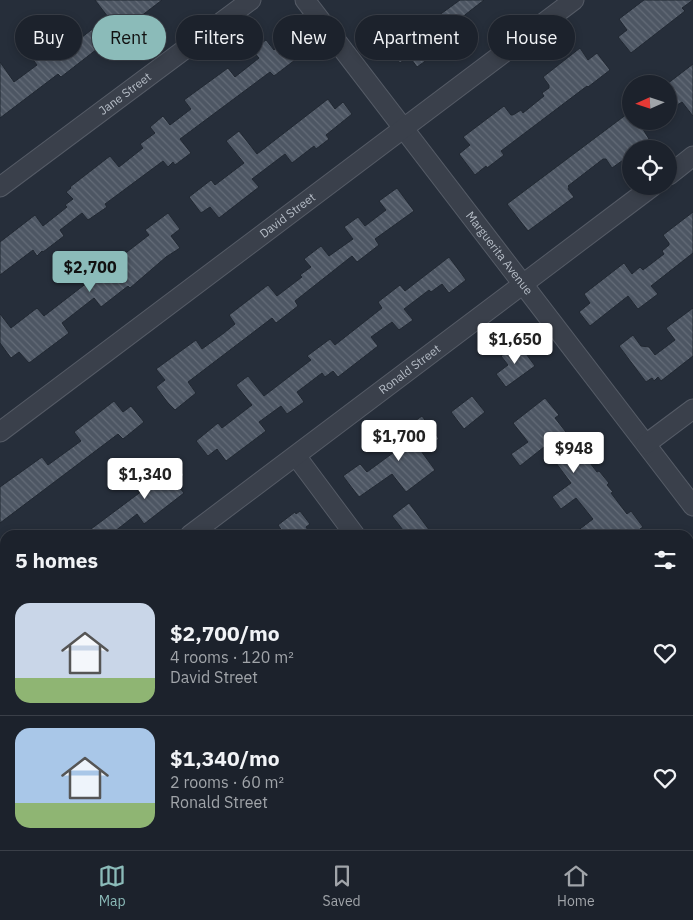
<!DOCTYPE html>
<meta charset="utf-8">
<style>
:root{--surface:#1c222c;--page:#252a34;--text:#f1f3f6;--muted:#a0a4a9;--line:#3a3f48;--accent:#8bbbb9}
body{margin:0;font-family:"IBM Plex Sans",sans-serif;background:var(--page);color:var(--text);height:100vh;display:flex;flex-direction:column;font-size:19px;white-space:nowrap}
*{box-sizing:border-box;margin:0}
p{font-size:16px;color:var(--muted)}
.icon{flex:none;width:28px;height:28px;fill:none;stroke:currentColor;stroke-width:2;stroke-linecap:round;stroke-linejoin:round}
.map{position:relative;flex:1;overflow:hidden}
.sheet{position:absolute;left:0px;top:530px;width:694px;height:320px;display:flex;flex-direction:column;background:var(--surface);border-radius:15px 15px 0 0;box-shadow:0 2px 8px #0003,0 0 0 1px var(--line)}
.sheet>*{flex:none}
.top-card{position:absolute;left:15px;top:15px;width:664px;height:45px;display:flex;gap:10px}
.needle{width:32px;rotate:267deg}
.tools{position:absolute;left:622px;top:75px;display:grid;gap:10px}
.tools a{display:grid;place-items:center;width:55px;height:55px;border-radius:50%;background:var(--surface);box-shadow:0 2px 8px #0003,0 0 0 1px var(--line);font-size:25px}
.price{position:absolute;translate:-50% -42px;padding:0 11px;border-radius:5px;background:#fff;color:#222;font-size:16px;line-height:32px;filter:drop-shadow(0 1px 2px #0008)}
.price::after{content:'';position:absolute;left:50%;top:30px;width:15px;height:11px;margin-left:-8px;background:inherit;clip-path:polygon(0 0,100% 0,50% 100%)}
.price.selected{background:var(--accent);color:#111}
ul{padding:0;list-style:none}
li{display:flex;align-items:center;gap:15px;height:125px;padding:0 15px}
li+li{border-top:1px solid var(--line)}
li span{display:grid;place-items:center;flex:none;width:140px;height:100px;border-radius:15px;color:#555}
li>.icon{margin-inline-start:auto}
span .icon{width:60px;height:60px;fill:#fffc;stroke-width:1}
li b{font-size:21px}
h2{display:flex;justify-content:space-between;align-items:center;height:60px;padding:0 15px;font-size:21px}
.chip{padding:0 18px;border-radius:22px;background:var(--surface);box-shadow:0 2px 8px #0003,0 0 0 1px var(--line);font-size:18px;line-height:45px}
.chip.selected{background:var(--accent);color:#111}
.tabs{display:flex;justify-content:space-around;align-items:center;height:70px;border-top:1px solid var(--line);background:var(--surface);font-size:14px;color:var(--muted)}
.tabs a{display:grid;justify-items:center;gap:2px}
.tabs .selected{color:var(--accent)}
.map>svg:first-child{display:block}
</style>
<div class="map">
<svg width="693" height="850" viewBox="0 0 693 850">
<defs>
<pattern id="building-back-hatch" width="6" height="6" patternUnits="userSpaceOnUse" patternTransform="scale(1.25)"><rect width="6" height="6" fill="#4d5663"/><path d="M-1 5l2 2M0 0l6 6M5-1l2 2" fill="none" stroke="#646c78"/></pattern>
</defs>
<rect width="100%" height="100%" fill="#262e3a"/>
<!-- building -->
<path fill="url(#building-back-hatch)" stroke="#212832" d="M 95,0 L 162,0 L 136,20 L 139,24 L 123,36 L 119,32 L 61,77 L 58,74 L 0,118 L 0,62 L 14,82 L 37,65 L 31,57 L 53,40 L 41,25 L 55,14 L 77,41 L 108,17 Z
M 460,0 L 484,0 L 461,18 L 468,28 L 450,41 L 444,32 L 424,48 L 431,57 L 417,67 L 409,56 L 400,63 L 387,46 L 409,29 L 413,34 Z
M 644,0 L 693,0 L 682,8 L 685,11 L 631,53 L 618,37 L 627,30 L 619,19 Z
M 266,40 L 274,50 L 282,43 L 295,60 L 274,76 L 270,72 L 180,139 L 191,153 L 175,165 L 173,162 L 168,167 L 163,161 L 105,204 L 107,207 L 88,220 L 82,213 L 60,230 L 64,236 L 43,252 L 42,251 L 37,256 L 33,250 L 0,275 L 0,242 L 35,215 L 43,226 L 67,207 L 65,205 L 73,199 L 66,192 L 71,188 L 70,187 L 110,156 L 119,167 L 143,148 L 140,144 L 155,133 L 150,127 L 163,116 L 170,125 L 191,109 L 184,100 L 228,68 L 235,77 L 259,58 L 252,50 Z
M 580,48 L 588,60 L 597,53 L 610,70 L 588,87 L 587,86 L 501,151 L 504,155 L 487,168 L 486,166 L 475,175 L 459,154 L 470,145 L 463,137 L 504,106 L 511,115 L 513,115 L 521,110 L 523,113 L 544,96 L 542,93 L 549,88 L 549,85 L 543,77 Z
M 693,64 L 693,116 L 682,102 L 669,110 L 670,84 L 667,84 Z
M 328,99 L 335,109 L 343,102 L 352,114 L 326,135 L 329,139 L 316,149 L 314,146 L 292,163 L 285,154 L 252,179 L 259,187 L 219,218 L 210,207 L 201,213 L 189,197 L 211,180 L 215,185 L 244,163 L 226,141 L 239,131 L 257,154 Z
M 631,111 L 631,121 L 638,121 L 649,139 L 636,149 L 631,149 L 631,152 L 625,156 L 626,158 L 612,168 L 606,159 L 603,159 L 568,186 L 569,187 L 568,189 L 574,197 L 528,231 L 507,204 Z
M 397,188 L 414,211 L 375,239 L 379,245 L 357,262 L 352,256 L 295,301 L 298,306 L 276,323 L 272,318 L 188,382 L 196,393 L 175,410 L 168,403 L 156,387 L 165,380 L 156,369 L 196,340 L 202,349 L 224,333 L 235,324 L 229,315 L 268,285 L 277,296 L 302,277 L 300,275 L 311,267 L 304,259 L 321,246 L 329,256 L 353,239 L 344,227 L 358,217 L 365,226 L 386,210 L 379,201 Z
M 693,212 L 693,253 L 651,286 L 658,294 L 638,309 L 628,296 L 590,326 L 579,312 L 590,303 L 584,294 L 624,263 L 632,274 L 640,267 L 643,270 L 664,254 L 662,251 L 669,245 L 669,243 L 663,235 Z
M 168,213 L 180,229 L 171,236 L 180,248 L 166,257 L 130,288 L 128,286 L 101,307 L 94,298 L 62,323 L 69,333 L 29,363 L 19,352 L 11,358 L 0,343 L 0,314 L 11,328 L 37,308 L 44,316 L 149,235 L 145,230 Z
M 449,257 L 466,280 L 449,293 L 442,284 L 431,292 L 429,290 L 404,309 L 413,320 L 399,330 L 392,322 L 371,337 L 378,346 L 338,377 L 333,371 L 325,377 L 322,373 L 297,392 L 304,402 L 287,414 L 281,406 L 259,422 L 266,431 L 226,461 L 217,449 L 208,456 L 196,441 L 218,423 L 222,428 L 252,405 L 236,385 L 248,376 L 264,396 L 311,360 L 307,356 L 330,339 L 335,345 L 382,308 L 378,302 L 400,285 L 405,291 Z
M 693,308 L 693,356 L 661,381 L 658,377 L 654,381 L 652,378 L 646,382 L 619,346 L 633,335 L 641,346 L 649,347 L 655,355 L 675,340 L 666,328 Z
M 518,343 L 535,366 L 506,387 L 496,374 L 508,365 L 501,356 Z
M 472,396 L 485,412 L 464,429 L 451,412 Z
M 545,398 L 559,415 L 555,418 L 597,472 L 599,471 L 609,483 L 607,485 L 613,492 L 611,493 L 627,514 L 631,511 L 643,527 L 640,529 L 644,535 L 572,535 L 593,519 L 576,498 L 561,509 L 552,497 L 571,483 L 544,447 L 520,466 L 511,454 L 528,442 L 513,423 Z
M 114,401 L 123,412 L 131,406 L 144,422 L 123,439 L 118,434 L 0,523 L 0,487 L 42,457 L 48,465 L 81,441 L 74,432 Z
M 422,416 L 439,439 L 421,451 L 435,470 L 406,492 L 392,474 L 359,497 L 343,476 L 360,464 L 367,472 L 401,447 L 400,446 L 412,438 L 405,428 Z
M 172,458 L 184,475 L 175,482 L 184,493 L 144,524 L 137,514 L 110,535 L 83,535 L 154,482 L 149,475 Z
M 409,503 L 433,535 L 407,535 L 392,516 Z
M 300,511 L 310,524 L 306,527 L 311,535 L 285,535 L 278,525 L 295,512 L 296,514 Z"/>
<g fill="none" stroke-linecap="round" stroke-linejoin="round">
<!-- minor casing -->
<g stroke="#555b66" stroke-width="21">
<g id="minor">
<path id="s1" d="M 305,0 L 693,506"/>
<path d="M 669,175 L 693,156"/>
<path id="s2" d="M 0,187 L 251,0"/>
<path id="s3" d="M 0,432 L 574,0"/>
<path d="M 646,444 L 693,409"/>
<path d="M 296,456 L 355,535"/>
<path id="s4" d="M 190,535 L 653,186"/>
<path d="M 0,677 L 5,674"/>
<path d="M 165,845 L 169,850"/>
<path d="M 586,845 L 590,850"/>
</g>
</g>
<!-- minor -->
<use href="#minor" stroke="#3a404b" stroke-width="19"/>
</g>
<g text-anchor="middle" stroke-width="5" stroke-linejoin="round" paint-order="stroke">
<!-- street labels -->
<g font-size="12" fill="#b5bcc6" stroke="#1f2630">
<text dy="4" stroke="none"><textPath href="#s2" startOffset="156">Jane Street</textPath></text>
<text dy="4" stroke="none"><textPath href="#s3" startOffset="360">David Street</textPath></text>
<text dy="4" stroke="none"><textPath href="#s1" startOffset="319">Marguerita Avenue</textPath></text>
<text dy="4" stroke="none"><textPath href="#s4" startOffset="275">Ronald Street</textPath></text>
</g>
</g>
</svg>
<div class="tools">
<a><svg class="needle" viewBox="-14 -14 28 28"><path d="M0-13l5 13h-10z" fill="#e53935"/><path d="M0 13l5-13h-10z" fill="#a0a4a9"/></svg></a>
<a><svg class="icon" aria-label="locate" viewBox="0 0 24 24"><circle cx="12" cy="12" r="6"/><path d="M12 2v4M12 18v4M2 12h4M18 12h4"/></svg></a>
</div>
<b class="price selected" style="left:90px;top:293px">$2,700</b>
<b class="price" style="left:515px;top:365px">$1,650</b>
<b class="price" style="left:399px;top:462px">$1,700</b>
<b class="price" style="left:574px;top:474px">$948</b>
<b class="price" style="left:145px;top:500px">$1,340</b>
<div class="top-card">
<a class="chip">Buy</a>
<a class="chip selected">Rent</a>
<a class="chip">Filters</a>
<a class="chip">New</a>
<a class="chip">Apartment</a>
<a class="chip">House</a>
</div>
<section class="sheet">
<h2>5 homes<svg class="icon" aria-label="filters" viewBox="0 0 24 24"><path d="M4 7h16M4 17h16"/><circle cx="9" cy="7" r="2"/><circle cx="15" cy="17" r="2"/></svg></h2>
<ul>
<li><span style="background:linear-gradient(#c9d6e8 75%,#8fb573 0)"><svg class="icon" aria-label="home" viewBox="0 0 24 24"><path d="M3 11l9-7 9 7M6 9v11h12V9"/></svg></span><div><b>$2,700/mo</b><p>4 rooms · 120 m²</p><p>David Street</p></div><svg class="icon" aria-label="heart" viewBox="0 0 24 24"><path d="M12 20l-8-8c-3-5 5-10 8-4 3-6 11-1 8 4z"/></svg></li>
<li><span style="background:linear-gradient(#a9c7e8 75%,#8fb573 0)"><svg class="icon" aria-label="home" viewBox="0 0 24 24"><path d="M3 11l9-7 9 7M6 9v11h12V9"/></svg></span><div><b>$1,340/mo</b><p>2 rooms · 60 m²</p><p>Ronald Street</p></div><svg class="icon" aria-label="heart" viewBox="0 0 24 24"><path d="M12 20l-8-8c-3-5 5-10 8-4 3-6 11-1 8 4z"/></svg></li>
</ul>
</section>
</div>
<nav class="tabs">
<a class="selected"><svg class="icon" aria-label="map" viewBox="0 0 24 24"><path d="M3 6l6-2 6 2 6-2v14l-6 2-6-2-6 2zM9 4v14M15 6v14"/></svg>Map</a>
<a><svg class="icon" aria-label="saved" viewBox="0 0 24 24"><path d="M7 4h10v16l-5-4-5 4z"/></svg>Saved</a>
<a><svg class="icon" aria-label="home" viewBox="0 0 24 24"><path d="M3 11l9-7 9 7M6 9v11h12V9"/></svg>Home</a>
</nav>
